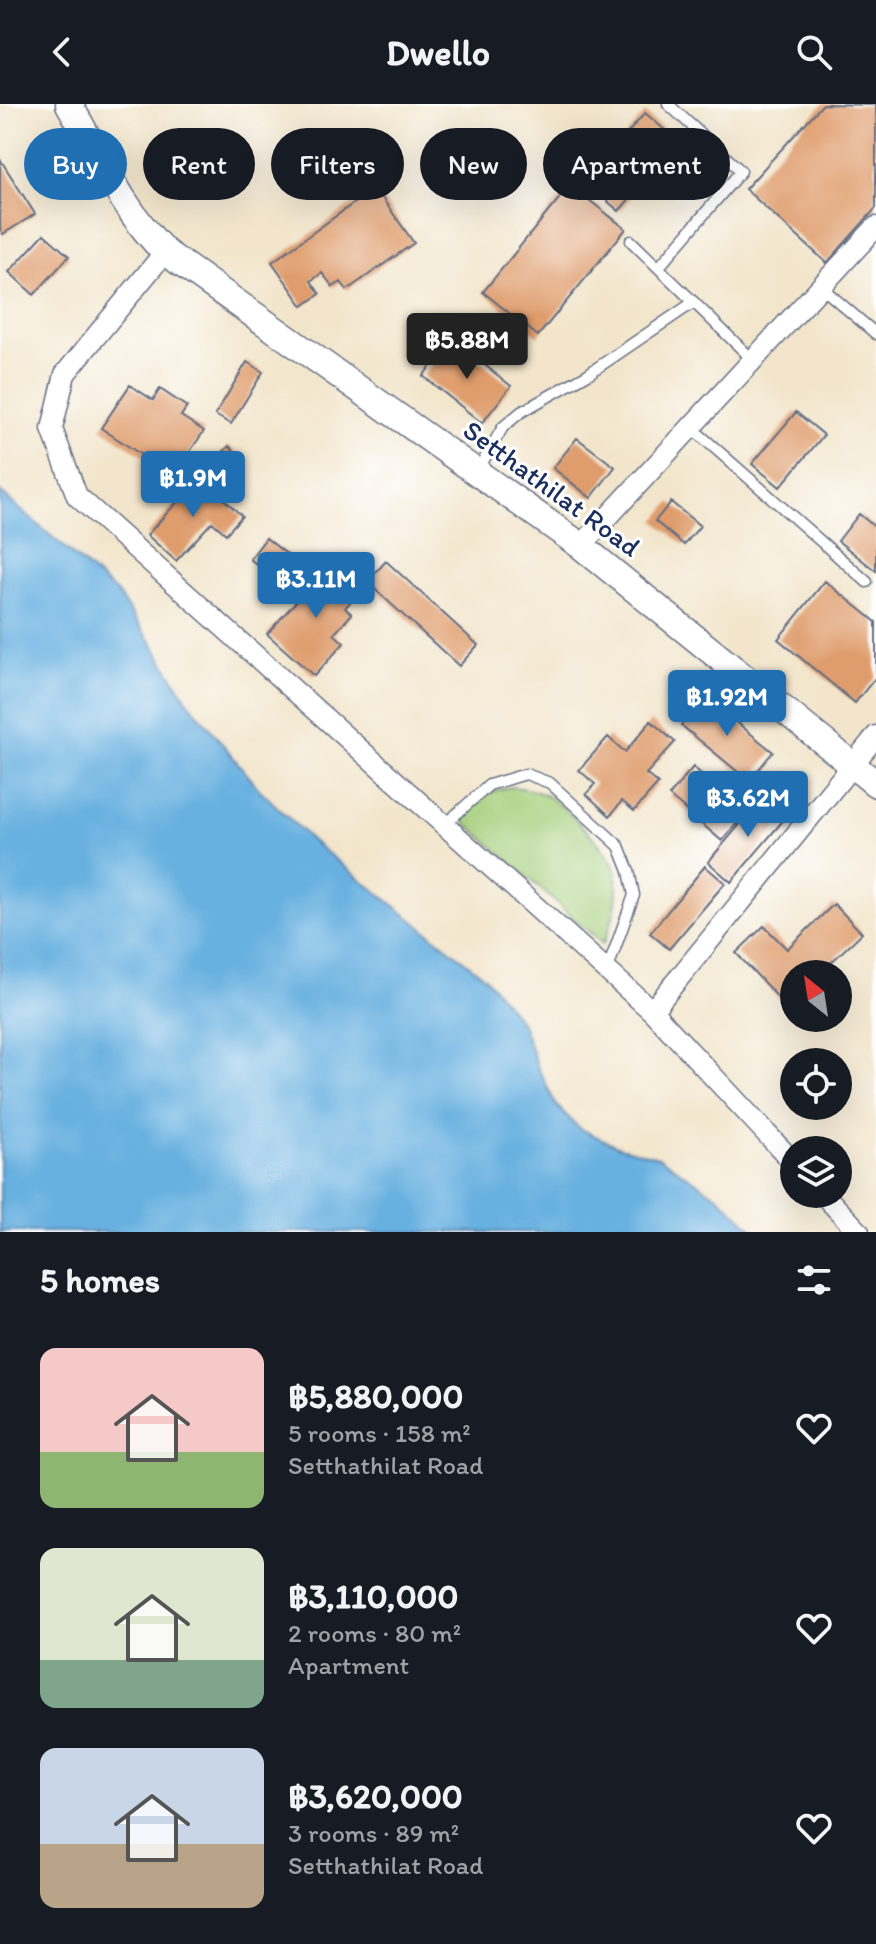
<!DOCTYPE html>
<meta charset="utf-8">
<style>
:root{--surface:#171b24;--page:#20242c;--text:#f1f3f6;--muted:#9ea1a6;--accent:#1f6fb2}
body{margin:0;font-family:Itim,sans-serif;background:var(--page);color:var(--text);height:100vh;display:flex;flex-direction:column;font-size:30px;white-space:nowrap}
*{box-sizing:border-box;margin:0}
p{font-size:26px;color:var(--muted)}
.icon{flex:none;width:44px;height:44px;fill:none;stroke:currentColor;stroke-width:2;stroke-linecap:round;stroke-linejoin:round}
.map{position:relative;height:1128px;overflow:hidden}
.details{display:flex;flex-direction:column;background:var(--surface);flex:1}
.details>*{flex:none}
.top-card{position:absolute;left:24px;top:24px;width:828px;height:72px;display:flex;gap:16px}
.needle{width:52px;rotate:330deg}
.fabs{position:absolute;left:780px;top:856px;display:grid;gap:16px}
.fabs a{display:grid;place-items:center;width:72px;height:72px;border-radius:50%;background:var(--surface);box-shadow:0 8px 32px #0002;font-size:40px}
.price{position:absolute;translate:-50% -68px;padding:0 18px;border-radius:8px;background:var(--accent);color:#fff;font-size:26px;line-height:52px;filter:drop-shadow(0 2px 4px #0008)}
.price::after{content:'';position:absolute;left:50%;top:48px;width:24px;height:18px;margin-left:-12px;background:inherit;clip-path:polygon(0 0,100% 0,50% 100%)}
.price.active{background:#222;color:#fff}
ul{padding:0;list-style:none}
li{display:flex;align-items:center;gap:24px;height:200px;padding:0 40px}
li span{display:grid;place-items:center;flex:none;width:224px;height:160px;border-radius:16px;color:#555}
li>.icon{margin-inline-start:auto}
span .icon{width:96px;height:96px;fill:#fffc;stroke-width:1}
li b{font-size:34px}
h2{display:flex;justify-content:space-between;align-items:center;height:96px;padding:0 40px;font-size:34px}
.pill{padding:0 28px;border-radius:36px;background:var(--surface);box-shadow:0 8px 32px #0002;font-size:28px;line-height:72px}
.pill.active{background:var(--accent);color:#fff}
header{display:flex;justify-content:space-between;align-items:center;height:104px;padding:0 40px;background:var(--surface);font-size:36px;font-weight:700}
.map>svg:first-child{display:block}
</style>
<header><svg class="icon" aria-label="back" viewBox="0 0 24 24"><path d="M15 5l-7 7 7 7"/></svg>Dwello<svg class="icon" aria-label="search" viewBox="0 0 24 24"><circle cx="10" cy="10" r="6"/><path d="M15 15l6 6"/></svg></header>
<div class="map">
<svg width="876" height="1128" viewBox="0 0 876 1128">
<rect width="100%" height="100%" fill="#fff"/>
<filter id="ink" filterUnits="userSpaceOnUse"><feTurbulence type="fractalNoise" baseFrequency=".0125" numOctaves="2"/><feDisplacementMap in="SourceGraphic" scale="16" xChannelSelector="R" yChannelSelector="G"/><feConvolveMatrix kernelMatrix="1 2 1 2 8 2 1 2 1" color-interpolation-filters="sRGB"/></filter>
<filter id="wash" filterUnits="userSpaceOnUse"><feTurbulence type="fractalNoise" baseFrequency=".006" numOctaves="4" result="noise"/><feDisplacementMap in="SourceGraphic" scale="32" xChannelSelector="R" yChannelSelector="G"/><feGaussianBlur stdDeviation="1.8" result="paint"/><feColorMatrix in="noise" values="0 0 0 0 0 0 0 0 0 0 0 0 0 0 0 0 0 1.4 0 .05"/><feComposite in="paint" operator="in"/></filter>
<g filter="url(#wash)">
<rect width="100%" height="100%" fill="#f2e5cb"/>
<!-- green -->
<path fill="#a5cf7b" stroke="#607f6c" stroke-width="2" d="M 511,683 C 523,684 536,686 547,692 C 564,702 611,748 615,766 C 621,792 613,816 603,840 L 464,717 C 475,697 488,686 511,683 Z"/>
<!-- water -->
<path fill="#68b0e0" stroke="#42709f" stroke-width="2" d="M 0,388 L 116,488 L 152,539 L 187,596 L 259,685 L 312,737 L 485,873 L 522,920 L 538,964 L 556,1001 L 580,1025 L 620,1043 L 659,1053 L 719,1093 L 756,1128 L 0,1128 Z"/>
<g id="blocks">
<!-- building -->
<path fill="#df9c6c" d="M 823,0 L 876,1 L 876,104 L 827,159 L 745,85 Z
M 645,9 L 679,38 L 619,107 L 585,78 Z
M 0,55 L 35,110 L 3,130 L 0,125 Z
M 570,81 L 626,125 L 538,232 L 483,188 Z
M 375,84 L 414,139 L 347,186 L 341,178 L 333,183 L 322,169 L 311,177 L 320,190 L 303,202 L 272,158 Z
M 44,130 L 69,152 L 34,191 L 9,168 Z
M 452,235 L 511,282 L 482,319 L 423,272 Z
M 247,258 L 263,268 L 231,320 L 215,311 Z
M 130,281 L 153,296 L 160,285 L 187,303 L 181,312 L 204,327 L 173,372 L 101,324 Z
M 796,308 L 824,331 L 780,383 L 752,360 Z
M 577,334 L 615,363 L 591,394 L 553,364 Z
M 229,342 L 243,356 L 215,384 L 201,370 Z
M 200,373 L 242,412 L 226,430 L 212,418 L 176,457 L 147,431 Z
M 671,398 L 700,422 L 684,441 L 655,417 Z
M 859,410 L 876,424 L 876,467 L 838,437 Z
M 266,434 L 307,466 L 290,487 L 250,455 Z
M 334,455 L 355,474 L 343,487 L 352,496 L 345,504 L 352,510 L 334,530 L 344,539 L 314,572 L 267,530 Z
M 386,457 L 478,541 L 459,562 L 367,478 Z
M 825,477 L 876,518 L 876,573 L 855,599 L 778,535 Z
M 705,592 L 773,648 L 749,677 L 681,621 Z
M 651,617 L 675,638 L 646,670 L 658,680 L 634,707 L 622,697 L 610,712 L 586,690 L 595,680 L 579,666 L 608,633 L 625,648 Z
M 693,663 L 729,693 L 740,680 L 758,695 L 722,737 L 669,692 Z
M 764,692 L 787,712 L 731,778 L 708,758 Z
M 705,762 L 725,779 L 669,845 L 650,829 Z
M 834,800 L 862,829 L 819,870 L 794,870 L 794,894 L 786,902 L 736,849 L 764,822 L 787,845 Z"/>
</g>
</g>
<g filter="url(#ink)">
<use href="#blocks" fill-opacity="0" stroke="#666f84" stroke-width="2"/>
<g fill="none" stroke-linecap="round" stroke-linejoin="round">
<!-- service casing -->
<g stroke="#666f84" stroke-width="13">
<path id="service" d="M 631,137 L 754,257
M 659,163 L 741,67 L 668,0
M 820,182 L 876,230
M 692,324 L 867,478
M 478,366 L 503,323 L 521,308 L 588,270 L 694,198
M 444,721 L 489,681 L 526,670 L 550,679 L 619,742 L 629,767 L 634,791 L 607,867"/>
</g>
<!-- minor casing -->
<g stroke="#666f84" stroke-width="23">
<path id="minor" d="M 165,148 L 65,270 L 52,325 L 77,392 L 652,907 L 794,1059
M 581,442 L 876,123
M 652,907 L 876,632
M 823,1090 L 859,1128"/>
</g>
<!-- tertiary casing -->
<g stroke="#666f84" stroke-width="29">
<path id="tertiary" d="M 69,0 C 98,50 123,107 165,148 L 581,442 L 876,680"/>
</g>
<!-- service -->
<use href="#service" stroke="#fff" stroke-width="10"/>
<!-- minor -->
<use href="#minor" stroke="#fff" stroke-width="20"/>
<!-- tertiary -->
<use href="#tertiary" stroke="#fff" stroke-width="26"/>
</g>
</g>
<g text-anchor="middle" stroke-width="6" stroke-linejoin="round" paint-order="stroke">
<!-- street labels -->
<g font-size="28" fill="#1b2f5e" stroke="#fff">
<text transform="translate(552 384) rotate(36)" y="10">Setthathilat Road</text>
</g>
</g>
</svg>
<div class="fabs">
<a><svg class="needle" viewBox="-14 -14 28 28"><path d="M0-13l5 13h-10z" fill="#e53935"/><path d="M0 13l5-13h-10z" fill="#9ea1a6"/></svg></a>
<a><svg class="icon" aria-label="locate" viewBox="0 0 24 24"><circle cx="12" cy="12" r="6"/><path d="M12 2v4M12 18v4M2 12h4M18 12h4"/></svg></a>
<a><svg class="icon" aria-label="layers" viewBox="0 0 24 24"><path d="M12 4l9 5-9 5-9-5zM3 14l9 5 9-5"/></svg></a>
</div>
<b class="price active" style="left:467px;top:277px">฿5.88M</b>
<b class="price" style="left:193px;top:415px">฿1.9M</b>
<b class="price" style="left:316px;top:516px">฿3.11M</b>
<b class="price" style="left:727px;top:634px">฿1.92M</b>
<b class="price" style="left:748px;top:735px">฿3.62M</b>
<div class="top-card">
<a class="pill active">Buy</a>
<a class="pill">Rent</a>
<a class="pill">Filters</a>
<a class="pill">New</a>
<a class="pill">Apartment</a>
</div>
</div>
<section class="details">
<h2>5 homes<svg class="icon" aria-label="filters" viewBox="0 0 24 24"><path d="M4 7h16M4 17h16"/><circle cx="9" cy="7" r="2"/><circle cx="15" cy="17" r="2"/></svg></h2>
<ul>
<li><span style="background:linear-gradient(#f6c9c9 65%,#8fb573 0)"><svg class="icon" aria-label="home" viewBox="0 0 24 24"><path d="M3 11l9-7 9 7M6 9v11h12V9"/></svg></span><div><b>฿5,880,000</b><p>5 rooms · 158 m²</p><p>Setthathilat Road</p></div><svg class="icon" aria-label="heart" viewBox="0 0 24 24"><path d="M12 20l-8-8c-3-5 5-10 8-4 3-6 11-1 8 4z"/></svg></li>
<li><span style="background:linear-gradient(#dfe7d0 70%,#7fa58c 0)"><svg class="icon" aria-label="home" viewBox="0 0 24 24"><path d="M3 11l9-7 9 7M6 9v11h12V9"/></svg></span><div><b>฿3,110,000</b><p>2 rooms · 80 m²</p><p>Apartment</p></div><svg class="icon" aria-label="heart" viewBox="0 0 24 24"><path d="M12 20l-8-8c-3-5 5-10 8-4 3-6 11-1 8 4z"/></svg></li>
<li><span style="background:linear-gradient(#c9d6e8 60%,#b9a48a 0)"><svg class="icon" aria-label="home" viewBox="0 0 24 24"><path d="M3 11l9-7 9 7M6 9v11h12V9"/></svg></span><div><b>฿3,620,000</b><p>3 rooms · 89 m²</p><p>Setthathilat Road</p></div><svg class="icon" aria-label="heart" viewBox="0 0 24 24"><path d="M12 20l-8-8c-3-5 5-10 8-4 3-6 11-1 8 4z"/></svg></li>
</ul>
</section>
